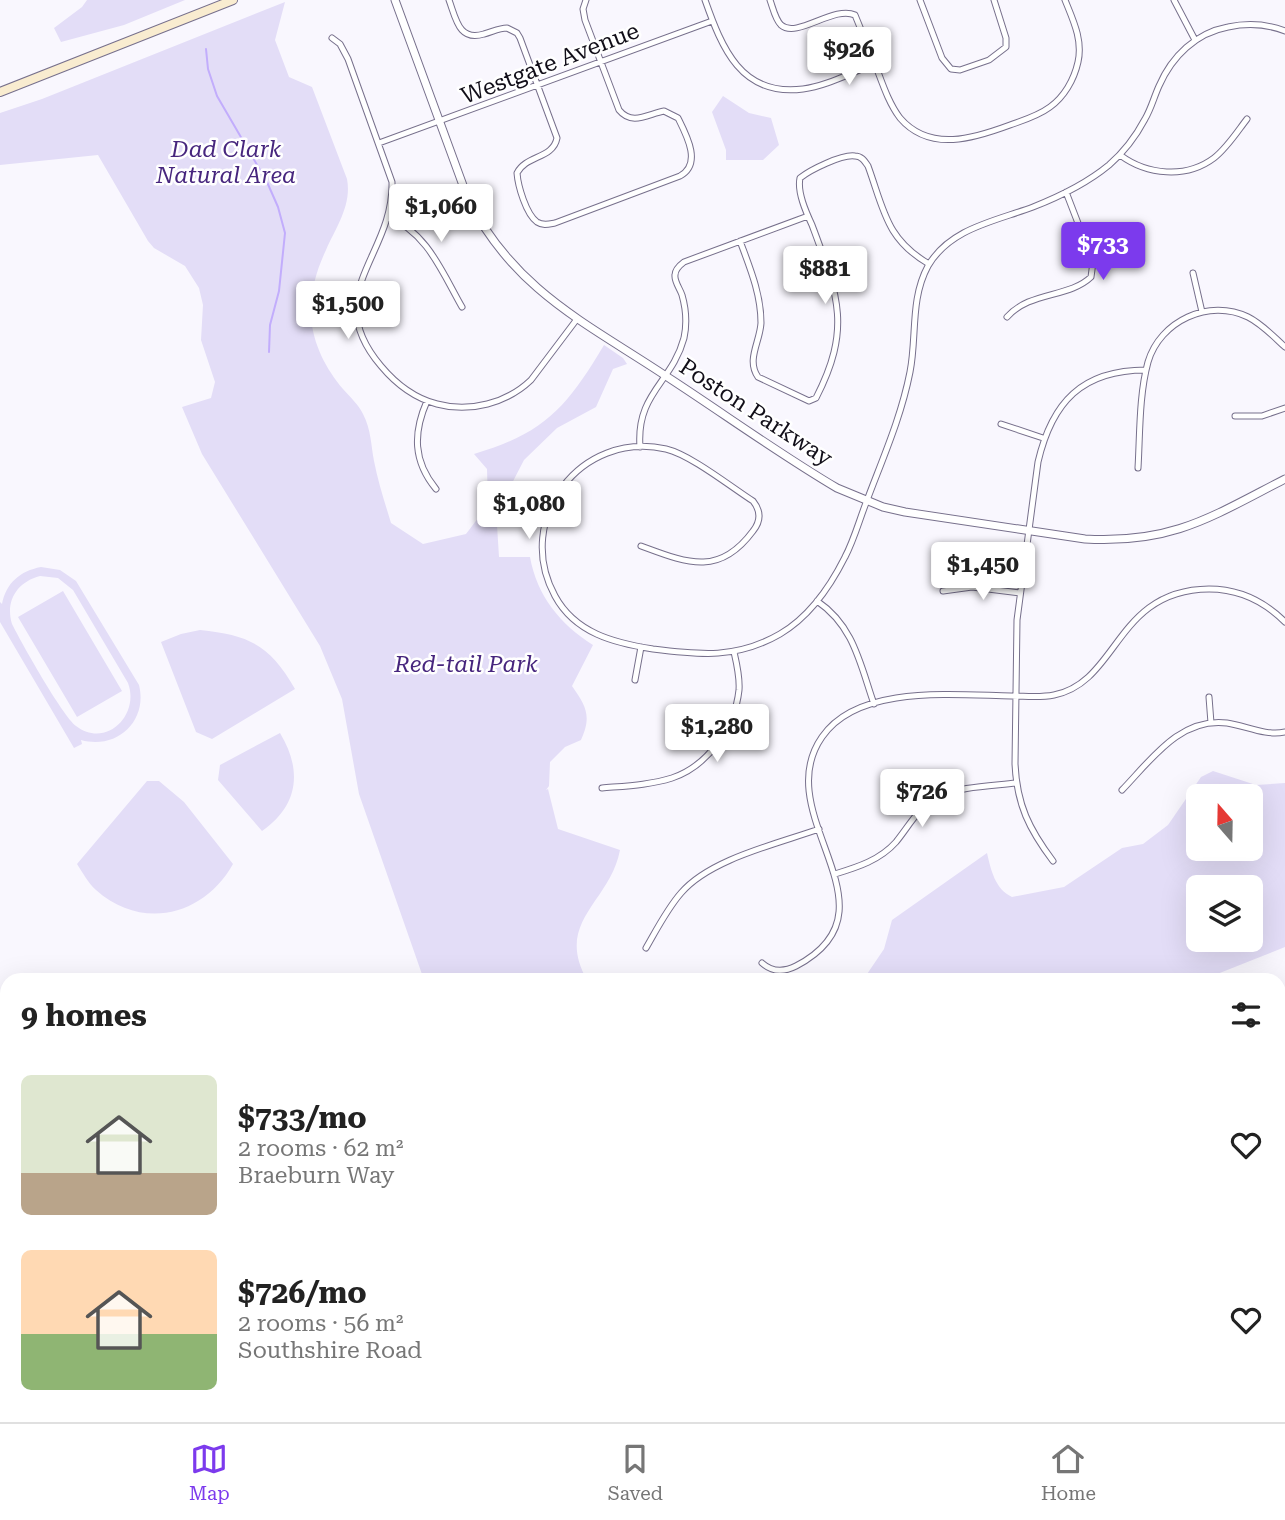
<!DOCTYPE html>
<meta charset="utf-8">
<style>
:root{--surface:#fff;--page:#f6f6f6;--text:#222;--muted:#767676;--line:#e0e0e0;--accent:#7c3aed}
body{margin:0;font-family:"Roboto Serif",serif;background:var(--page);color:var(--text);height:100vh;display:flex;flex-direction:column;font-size:26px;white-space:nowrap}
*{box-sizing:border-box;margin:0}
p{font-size:23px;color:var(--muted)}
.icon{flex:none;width:38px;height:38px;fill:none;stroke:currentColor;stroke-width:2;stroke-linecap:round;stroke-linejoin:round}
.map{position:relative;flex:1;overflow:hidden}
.side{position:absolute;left:0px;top:973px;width:1286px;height:450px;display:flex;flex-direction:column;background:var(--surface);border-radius:21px 21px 0 0;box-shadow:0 7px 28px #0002}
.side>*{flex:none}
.needle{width:46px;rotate:340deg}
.controls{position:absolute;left:1186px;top:784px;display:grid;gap:14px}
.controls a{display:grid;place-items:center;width:77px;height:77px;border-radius:10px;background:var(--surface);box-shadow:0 7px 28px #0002;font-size:35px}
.price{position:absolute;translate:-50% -60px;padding:0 16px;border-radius:7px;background:#fff;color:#222;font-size:23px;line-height:46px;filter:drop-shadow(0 2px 4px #0008)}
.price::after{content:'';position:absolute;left:50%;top:42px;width:21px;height:16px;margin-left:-10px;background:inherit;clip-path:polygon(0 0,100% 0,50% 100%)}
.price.current{background:var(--accent);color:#fff}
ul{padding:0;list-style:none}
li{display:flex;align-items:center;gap:21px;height:175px;padding:0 21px}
li span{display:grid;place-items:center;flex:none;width:196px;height:140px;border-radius:10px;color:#555}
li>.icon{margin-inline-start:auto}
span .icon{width:84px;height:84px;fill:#fffc;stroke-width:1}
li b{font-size:30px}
h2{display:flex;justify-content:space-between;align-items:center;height:84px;padding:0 21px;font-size:30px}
.tabs{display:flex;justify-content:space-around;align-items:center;height:98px;border-top:2px solid var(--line);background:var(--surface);font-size:19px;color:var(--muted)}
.tabs a{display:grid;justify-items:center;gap:4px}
.tabs .current{color:var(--accent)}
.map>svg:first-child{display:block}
</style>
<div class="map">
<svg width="1285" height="1422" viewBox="0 0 1285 1422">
<rect width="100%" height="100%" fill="#f9f7fe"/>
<!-- green -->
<path fill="#e3ddf7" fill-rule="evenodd" d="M 87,0 L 185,0 L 124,25 L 61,42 L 54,28 L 82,7 Z
M 285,2 L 275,40 L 289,77 L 312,87 L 347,179 C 352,205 336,227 326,250 C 316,271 310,293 311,317 C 313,344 326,369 343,389 C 350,397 359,405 363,414 C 371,429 371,445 374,461 C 378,482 385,503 391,523 L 423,544 L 466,534 L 488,505 L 487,469 L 474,454 C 545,433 567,407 604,345 L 623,358 L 627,364 L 613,369 L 596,407 L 557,428 L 524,460 L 509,489 L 497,525 L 499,557 L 530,557 C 537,596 560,624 593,645 L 572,686 C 586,706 592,716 581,740 L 565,747 L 550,762 L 549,786 L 546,790 L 548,789 L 558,829 L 620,850 C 610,903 554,921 587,980 L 424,980 L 359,794 L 342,699 L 320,646 L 202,454 L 182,407 L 211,398 L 215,382 L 201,340 L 203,305 L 199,288 L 185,266 L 154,248 L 148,241 L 98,155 L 0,165 L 0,113 L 42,99 Z
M 723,96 L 749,113 L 771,118 L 779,145 L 763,160 L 726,160 L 726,150 L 712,112 Z
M 41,567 L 60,570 L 76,581 L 139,685 C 148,721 117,750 81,740 L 82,744 L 74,748 L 0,622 L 0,602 L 2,604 C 6,583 20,571 41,567 ZM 40,576 L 58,578 L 73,590 L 128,683 C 140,715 106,749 76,726 C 62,715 21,642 12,624 C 5,601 17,582 40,576 Z
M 63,591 L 122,691 L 77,717 L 18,617 Z
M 200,630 C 249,635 270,645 295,689 L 212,739 L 196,732 L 161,642 L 181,634 Z
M 280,733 C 303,771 298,806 262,831 L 218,780 L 220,765 Z
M 1213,771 L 1256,785 L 1285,783 L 1285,947 L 1202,980 L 863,980 L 884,949 L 892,920 L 987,853 C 991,870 995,889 1012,897 L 1064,887 L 1122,848 L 1143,844 L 1168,825 L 1201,777 ZM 1199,796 L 1251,796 L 1251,849 L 1199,849 ZM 1199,887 L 1251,887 L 1251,940 L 1199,940 Z
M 147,781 L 159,781 L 184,802 L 233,864 C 204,916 142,931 96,890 C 88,883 83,873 77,864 Z"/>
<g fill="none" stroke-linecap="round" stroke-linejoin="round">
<!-- stream -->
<path stroke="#c2adfc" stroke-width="2" d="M 206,49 L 208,69 L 217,96 L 267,182 L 278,207 L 285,233 L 279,291 L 270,325 L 269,352"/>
<!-- minor casing -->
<g stroke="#77708c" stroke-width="7">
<path id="minor" d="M 449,0 C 456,19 459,42 484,34 C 492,32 499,28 507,28 L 517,33 L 520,38 L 557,138 C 553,159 526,155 517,173 C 518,186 526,214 537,222 C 543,226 549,224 555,223 L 680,176 C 702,164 687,136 678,118 L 664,111 C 648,114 632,126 619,110 L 585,20 L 583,9 L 586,0
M 705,0 C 722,48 741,97 803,89 C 827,86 852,72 875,64 L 855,15 C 834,5 797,39 781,25 C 775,19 773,8 770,0
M 920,0 L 942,58 L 951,69 L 960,70 L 989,60 L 1006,47 L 1006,38 L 994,0
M 1174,0 L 1195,40
M 332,38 L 340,44 L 348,59 L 392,182 C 394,256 319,293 381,366 C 396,384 414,398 437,404 C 470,413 507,403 531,380 L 577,319
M 875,64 C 882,82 888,102 900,118 C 930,153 975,138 1010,125 C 1024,120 1038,116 1050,107 C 1064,97 1074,80 1078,62 C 1083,40 1073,20 1065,0
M 379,143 L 712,21
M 1120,155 C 1147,175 1186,179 1214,158 C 1227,148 1237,132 1247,119
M 388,217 C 427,232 442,272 462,307
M 740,241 C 750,268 761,294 761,323 C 760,342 746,360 758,377 L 809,401 L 816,398 C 852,328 838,295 812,225 C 806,212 797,192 800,178 C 810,170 842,154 855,156 C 861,156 864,160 868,166 C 884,210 886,239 929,264
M 1193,273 L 1202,312
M 1007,317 C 1030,291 1069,298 1091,277 L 1093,262 L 1066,192
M 427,401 C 413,433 413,461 436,489
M 1235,416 L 1262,416 L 1285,408
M 1001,424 L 1043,438
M 640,447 C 636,393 672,383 684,338 C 687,324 686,309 682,295 C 680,289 674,281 675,275 C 675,269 680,265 684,262 L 808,216
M 1138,468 C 1140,434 1139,395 1148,362 C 1160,321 1209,298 1248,317 C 1262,324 1273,336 1285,347
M 641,546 C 687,563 719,577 753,531 C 761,521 761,511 753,501 C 731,487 691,455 666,449 C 581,430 513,519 555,596 C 575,633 614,643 653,649 C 700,655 737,659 780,634 C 809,617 830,587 845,557 C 854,540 859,521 866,503 C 882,460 901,418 910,372 C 917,337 910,299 928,266 C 950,228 996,221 1033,207 C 1061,196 1086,184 1109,165 C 1124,152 1136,136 1145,119 C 1151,109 1154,97 1159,86 C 1172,56 1196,33 1228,27 C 1247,23 1267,24 1285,31
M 943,591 L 972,587 L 1020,593
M 817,601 C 854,626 860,664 874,704
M 635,680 L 641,647
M 1209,697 L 1211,723
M 602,788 C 625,786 650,785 672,778 C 708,766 735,727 739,690 C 740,677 737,665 734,652
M 1122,790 C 1151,760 1180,717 1227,723 C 1247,726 1264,736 1285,732
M 1053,861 C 1029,829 1017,805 1015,764 L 1017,620 L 1038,462 C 1052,402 1082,370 1146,370
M 835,874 C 858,867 880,860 896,842 C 909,826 918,808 936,798 C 960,786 990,786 1016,783
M 646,948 C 657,929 667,909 681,893 C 710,859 777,844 819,829
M 762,963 C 772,972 784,972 796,966 C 905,909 767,816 822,737 C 858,684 955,695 1011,696 C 1025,696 1040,698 1054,695 C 1119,682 1115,590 1209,589 C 1239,589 1265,602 1285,622"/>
</g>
<!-- tertiary casing -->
<g stroke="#77708c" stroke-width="9">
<path id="tertiary" d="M 395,0 L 468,199 C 516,293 589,324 672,380 C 727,416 781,455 837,488 L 883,507 L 905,512 L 1085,539 C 1172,544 1211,517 1285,479"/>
</g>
<!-- secondary casing -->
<g stroke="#77708c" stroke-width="10">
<path id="secondary" d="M 0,92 L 233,0"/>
</g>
<!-- minor -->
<use href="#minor" stroke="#fff" stroke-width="5"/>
<!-- tertiary -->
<use href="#tertiary" stroke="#fff" stroke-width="7"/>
<!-- secondary -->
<use href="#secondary" stroke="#f9ecd0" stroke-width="8"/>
</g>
<g text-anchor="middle" stroke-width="5" stroke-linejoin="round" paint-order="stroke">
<!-- street labels -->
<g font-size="23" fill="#110e18" stroke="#fff">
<text transform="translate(550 63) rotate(-21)" y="8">Westgate Avenue</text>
<text transform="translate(756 412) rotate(33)" y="8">Poston Parkway</text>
</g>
<!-- park labels -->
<g font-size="23" font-style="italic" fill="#47267e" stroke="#fff">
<text x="226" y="157">Dad Clark<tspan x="226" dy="26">Natural Area</tspan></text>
<text x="466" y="672">Red-tail Park</text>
</g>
</g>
</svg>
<div class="controls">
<a><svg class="needle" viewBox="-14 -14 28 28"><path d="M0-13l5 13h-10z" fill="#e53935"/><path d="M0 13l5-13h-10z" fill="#767676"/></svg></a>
<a><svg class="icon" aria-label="layers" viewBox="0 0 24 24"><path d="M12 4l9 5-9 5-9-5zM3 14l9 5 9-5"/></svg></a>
</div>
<b class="price" style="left:849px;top:87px">$926</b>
<b class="price" style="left:441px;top:244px">$1,060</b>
<b class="price current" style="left:1103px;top:282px">$733</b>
<b class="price" style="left:825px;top:306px">$881</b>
<b class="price" style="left:348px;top:341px">$1,500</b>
<b class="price" style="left:529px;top:541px">$1,080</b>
<b class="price" style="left:983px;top:602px">$1,450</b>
<b class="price" style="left:717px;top:764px">$1,280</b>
<b class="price" style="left:922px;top:829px">$726</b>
<section class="side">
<h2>9 homes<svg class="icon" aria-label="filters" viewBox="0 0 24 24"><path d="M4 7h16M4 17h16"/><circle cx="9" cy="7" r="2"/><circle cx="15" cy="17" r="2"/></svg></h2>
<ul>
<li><span style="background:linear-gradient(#dfe7d0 70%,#b9a48a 0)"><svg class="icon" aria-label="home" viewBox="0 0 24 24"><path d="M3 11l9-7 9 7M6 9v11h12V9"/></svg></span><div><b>$733/mo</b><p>2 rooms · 62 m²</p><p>Braeburn Way</p></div><svg class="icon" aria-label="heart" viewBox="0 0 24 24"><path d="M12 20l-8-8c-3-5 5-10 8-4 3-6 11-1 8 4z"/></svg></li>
<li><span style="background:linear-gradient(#ffd9b3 60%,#8fb573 0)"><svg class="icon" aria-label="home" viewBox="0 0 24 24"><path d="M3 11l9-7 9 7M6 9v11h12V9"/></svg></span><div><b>$726/mo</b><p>2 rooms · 56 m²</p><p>Southshire Road</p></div><svg class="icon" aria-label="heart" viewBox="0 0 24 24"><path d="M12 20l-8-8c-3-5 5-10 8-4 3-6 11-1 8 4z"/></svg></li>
</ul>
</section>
</div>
<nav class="tabs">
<a class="current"><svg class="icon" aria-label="map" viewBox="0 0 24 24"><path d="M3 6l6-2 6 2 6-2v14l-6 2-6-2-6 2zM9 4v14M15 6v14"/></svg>Map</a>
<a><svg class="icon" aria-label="saved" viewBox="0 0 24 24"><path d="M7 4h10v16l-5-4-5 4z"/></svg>Saved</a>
<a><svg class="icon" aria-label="home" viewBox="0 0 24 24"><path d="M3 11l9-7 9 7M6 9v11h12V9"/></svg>Home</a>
</nav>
